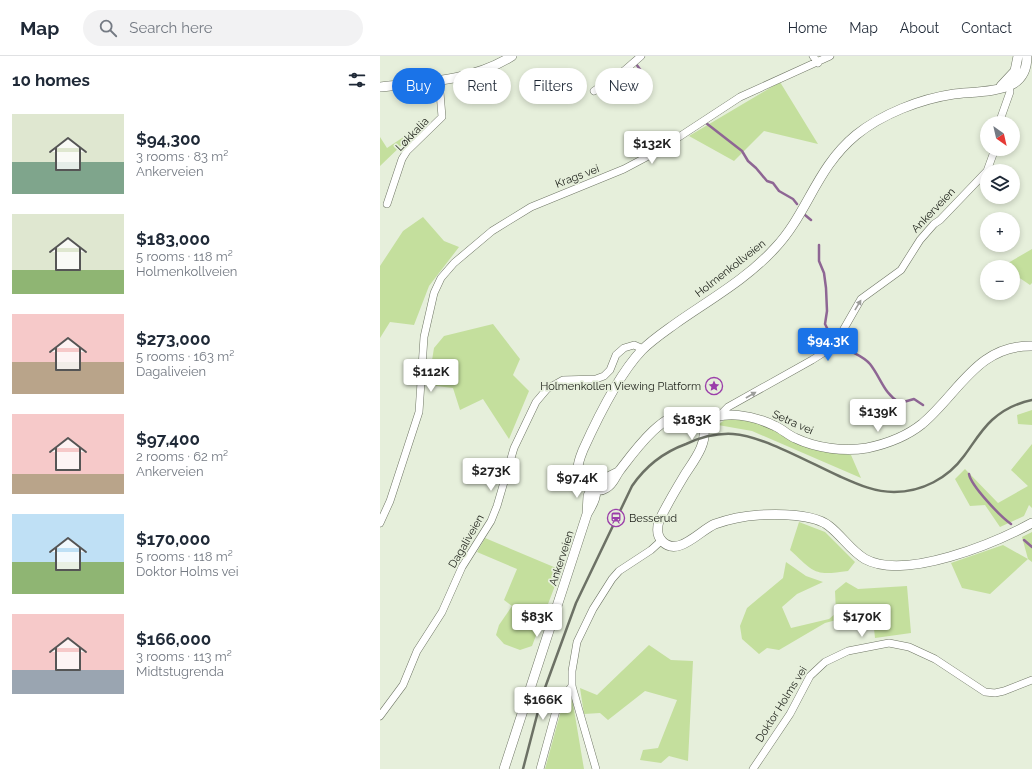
<!DOCTYPE html>
<meta charset="utf-8">
<style>
:root{--surface:#fff;--page:#f2f2f3;--text:#1f2937;--muted:#747a83;--line:#e0e1e3;--accent:#1a73e8}
body{margin:0;font-family:Raleway,sans-serif;background:var(--page);color:var(--text);height:100vh;display:flex;flex-direction:column;font-size:15px;white-space:nowrap}
*{box-sizing:border-box;margin:0}
p{font-size:13px;color:var(--muted)}
.icon{flex:none;width:22px;height:22px;fill:none;stroke:currentColor;stroke-width:2;stroke-linecap:round;stroke-linejoin:round}
.map{position:relative;flex:1;overflow:hidden}
.drawer{display:flex;flex-direction:column;background:var(--surface);width:380px}
.drawer>*{flex:none}
.guide{position:absolute;left:12px;top:12px;width:380px;height:36px;display:flex;gap:8px}
.needle{width:26px;rotate:146deg}
.controls{position:absolute;left:600px;top:60px;display:grid;gap:8px}
.controls a{display:grid;place-items:center;width:40px;height:40px;border-radius:50%;background:var(--surface);box-shadow:0 2px 6px #0003;font-size:20px}
.price{position:absolute;translate:-50% -34px;padding:0 9px;border-radius:4px;background:#fff;color:#222;font-size:13px;line-height:26px;filter:drop-shadow(0 1px 2px #0008)}
.price::after{content:'';position:absolute;left:50%;top:24px;width:12px;height:9px;margin-left:-6px;background:inherit;clip-path:polygon(0 0,100% 0,50% 100%)}
.price.current{background:var(--accent);color:#fff}
ul{padding:0;list-style:none}
li{display:flex;align-items:center;gap:12px;height:100px;padding:0 12px}
li span{display:grid;place-items:center;flex:none;width:112px;height:80px;border-radius:0px;color:#555}
li>.icon{margin-inline-start:auto}
span .icon{width:48px;height:48px;fill:#fffc;stroke-width:1}
li b{font-size:17px}
h2{display:flex;justify-content:space-between;align-items:center;height:48px;padding:0 12px;font-size:17px}
.tag{padding:0 14px;border-radius:18px;background:var(--surface);box-shadow:0 2px 6px #0003;font-size:14px;line-height:36px}
.tag.current{background:var(--accent);color:#fff}
header{display:flex;align-items:center;gap:24px;box-sizing:border-box;height:56px;padding:0 20px;background:var(--surface);border-bottom:1px solid var(--line)}
header strong{font-size:19px}
nav{display:flex;gap:22px;margin-inline-start:auto;font-size:14px}
.search{width:280px;height:36px;background:var(--page);display:flex;align-items:center;gap:10px;box-sizing:border-box;padding:0 14px;border-radius:22px;color:var(--muted);font-size:15px}
main{display:flex;flex:1;min-height:0}
.map>svg:first-child{display:block}
</style>
<header>
<strong>Map</strong>
<div class="search"><svg class="icon" aria-label="search" viewBox="0 0 24 24"><circle cx="10" cy="10" r="6"/><path d="M15 15l6 6"/></svg>Search here</div>
<nav><a>Home</a><a>Map</a><a>About</a><a>Contact</a></nav>
</header>
<main>
<section class="drawer">
<h2>10 homes<svg class="icon" aria-label="filters" viewBox="0 0 24 24"><path d="M4 7h16M4 17h16"/><circle cx="9" cy="7" r="2"/><circle cx="15" cy="17" r="2"/></svg></h2>
<ul>
<li><span style="background:linear-gradient(#dfe7d0 60%,#7fa58c 0)"><svg class="icon" aria-label="home" viewBox="0 0 24 24"><path d="M3 11l9-7 9 7M6 9v11h12V9"/></svg></span><div><b>$94,300</b><p>3 rooms · 83 m²</p><p>Ankerveien</p></div></li>
<li><span style="background:linear-gradient(#dfe7d0 70%,#8fb573 0)"><svg class="icon" aria-label="home" viewBox="0 0 24 24"><path d="M3 11l9-7 9 7M6 9v11h12V9"/></svg></span><div><b>$183,000</b><p>5 rooms · 118 m²</p><p>Holmenkollveien</p></div></li>
<li><span style="background:linear-gradient(#f6c9c9 60%,#b9a48a 0)"><svg class="icon" aria-label="home" viewBox="0 0 24 24"><path d="M3 11l9-7 9 7M6 9v11h12V9"/></svg></span><div><b>$273,000</b><p>5 rooms · 163 m²</p><p>Dagaliveien</p></div></li>
<li><span style="background:linear-gradient(#f6c9c9 75%,#b9a48a 0)"><svg class="icon" aria-label="home" viewBox="0 0 24 24"><path d="M3 11l9-7 9 7M6 9v11h12V9"/></svg></span><div><b>$97,400</b><p>2 rooms · 62 m²</p><p>Ankerveien</p></div></li>
<li><span style="background:linear-gradient(#bfe0f5 60%,#8fb573 0)"><svg class="icon" aria-label="home" viewBox="0 0 24 24"><path d="M3 11l9-7 9 7M6 9v11h12V9"/></svg></span><div><b>$170,000</b><p>5 rooms · 118 m²</p><p>Doktor Holms vei</p></div></li>
<li><span style="background:linear-gradient(#f6c9c9 70%,#9aa5b1 0)"><svg class="icon" aria-label="home" viewBox="0 0 24 24"><path d="M3 11l9-7 9 7M6 9v11h12V9"/></svg></span><div><b>$166,000</b><p>3 rooms · 113 m²</p><p>Midtstugrenda</p></div></li>
</ul>
</section>
<div class="map">
<svg width="652" height="713" viewBox="0 0 652 713">
<rect width="100%" height="100%" fill="#e6efdb"/>
<!-- green -->
<path fill="#c4df9d" d="M 400,26 L 438,88 L 384,75 L 354,105 L 309,80 Z
M 34,74 L 40,78 L 29,88 L 25,86 L 0,110 L 0,81 L 7,92 Z
M 43,161 L 64,185 L 79,191 L 49,230 L 34,269 L 10,266 L 0,282 L 0,210 L 23,175 Z
M 652,193 L 652,227 L 650,229 L 634,218 L 633,211 L 630,211 L 628,207 Z
M 113,268 L 140,303 L 133,319 L 149,335 L 129,383 L 103,343 L 80,354 L 73,332 L 48,329 L 54,292 L 64,280 Z
M 652,354 L 652,369 L 638,368 L 637,359 Z
M 347,362 L 372,365 L 456,397 L 471,399 L 481,422 L 372,375 L 338,369 Z
M 652,388 L 652,452 L 649,449 L 644,460 L 620,471 L 605,449 L 590,450 L 575,423 L 585,413 L 618,447 L 648,430 L 631,414 Z
M 419,466 L 445,476 L 475,506 L 468,515 C 434,520 435,517 410,494 Z
M 652,476 L 652,506 L 648,503 L 610,538 L 582,532 L 571,507 L 623,489 L 648,503 L 642,481 Z
M 105,482 L 181,514 L 152,590 L 140,594 L 124,588 L 116,579 L 119,569 L 132,550 L 124,544 L 137,513 L 97,496 Z
M 406,506 L 426,520 L 443,526 L 417,538 L 402,551 L 411,572 L 449,563 L 456,557 L 455,535 L 466,526 L 478,533 L 527,530 L 531,577 L 495,582 L 493,563 L 470,566 L 460,563 L 445,567 L 399,594 L 387,592 L 379,598 L 362,583 L 360,570 L 367,552 L 403,522 Z
M 269,589 L 291,604 L 313,605 L 308,705 L 289,700 L 281,707 L 260,704 L 263,694 L 278,692 L 297,644 L 265,635 L 228,664 L 220,657 L 204,658 L 200,632 L 217,639 Z
M 192,642 L 204,713 L 165,713 L 182,651 Z"/>
<g fill="none" stroke-linecap="round" stroke-linejoin="round">
<!-- stream -->
<path stroke="#8e6694" stroke-width="2.5" d="M 256,8 L 269,25
M 326,67 L 362,95 L 368,105 L 376,112 L 387,125 L 393,127 L 399,135 L 413,143 L 417,148
M 425,159 L 431,164
M 439,189 L 439,205 L 444,217 L 446,232 L 447,255 L 445,268 L 452,282
M 461,289 C 469,296 483,299 490,308 C 501,322 504,338 520,347 L 534,343 L 543,349
M 589,418 C 591,430 621,461 631,468
M 644,484 L 652,491"/>
<!-- street casing -->
<g stroke="#6f7665" stroke-width="8">
<path id="street" d="M 433,0 L 438,7
M 214,35 L 245,14 L 261,0
M 619,67 L 630,36 L 629,25
M 607,115 L 615,93
M 7,148 L 22,103 L 27,95 L 62,61 L 59,24
M 339,360 L 348,351 L 432,304 L 454,290 L 481,243 L 521,214 L 540,184 L 554,168 L 560,164 L 607,115
M 0,467 L 10,445 L 39,356 L 44,281 L 54,237 L 61,222 L 74,207 L 112,175 L 151,151 L 244,113 L 276,96 L 360,41 L 450,0
M 0,660 L 23,629 L 37,595 L 62,556 L 82,511 L 111,465 L 117,450 L 134,392 L 156,346 L 167,333 L 183,324 L 216,323 L 224,320 L 230,314 L 236,299 L 244,292 L 254,289 L 263,293
M 160,713 L 177,651 L 182,642 L 192,630
M 216,713 L 192,630 L 192,615 L 197,586 L 213,553 L 232,523 L 239,515 L 271,494 L 282,484
M 373,713 L 410,658 L 430,620 L 445,606 L 468,595 L 509,587 L 529,591 L 555,603 L 605,636 L 615,637 L 624,635 L 652,624"/>
</g>
<!-- secondary casing -->
<g stroke="#6f7665" stroke-width="10">
<path id="secondary" d="M 647,0 C 647,11 643,22 633,28 C 619,36 591,36 574,38 C 540,43 502,58 476,79 C 436,112 428,157 395,192 C 367,223 329,244 295,268 C 284,276 272,284 262,294 C 239,318 217,363 203,394 C 201,399 198,406 198,412 C 198,424 214,440 226,432 C 234,428 235,420 240,414 C 253,397 285,352 310,358 C 316,359 321,364 323,370 C 329,387 312,407 304,420 C 295,435 286,450 279,465 C 277,472 276,479 282,485 C 298,502 320,474 335,468 C 349,463 364,460 379,459 C 398,458 434,458 449,470 C 462,480 471,495 485,503 C 525,525 615,487 652,467
M 621,30 L 635,15 L 638,0
M 0,31 C 45,26 93,25 132,0
M 322,366 C 345,354 372,359 395,370 C 402,373 408,379 415,382 C 436,392 464,396 487,392 C 506,388 527,380 542,368 C 579,337 597,289 652,290
M 210,425 L 218,426 L 238,416
M 207,458 L 208,440 L 214,427
M 124,713 L 207,458 C 213,448 219,438 214,426"/>
</g>
<!-- street -->
<use href="#street" stroke="#fff" stroke-width="7"/>
<!-- secondary -->
<use href="#secondary" stroke="#fff" stroke-width="9"/>
<!-- rail -->
<path stroke="#6c7165" stroke-width="2.5" d="M 143,713 L 162,640 L 196,547 L 252,430 C 265,411 284,396 306,388 C 321,381 336,377 353,378 C 383,380 430,407 459,420 C 477,428 494,436 514,436 C 542,436 568,422 584,400 C 593,388 601,374 612,364 C 623,354 637,347 652,344"/>
</g>
<!-- one-way arrows -->
<defs><path id="oneway-solid" d="M-6-.8H1V-3.2L6.5 0L1 3.2V.8H-6Z"/></defs>
<g fill="#9c9d9a">
<use href="#oneway-solid" transform="translate(478 249) rotate(-59)"/>
<use href="#oneway-solid" transform="translate(371 339) rotate(-30)"/>
</g>
<!-- icons -->
<defs>
<g id="sight-ring" transform="scale(0.9)"><circle r="9.5" fill="#e6efdb" stroke="#9b3faa" stroke-width="1.5"/><path d="M0-6L1.8-2.2L6-1.7L2.9 1.2L3.7 5.4L0 3.3L-3.7 5.4L-2.9 1.2L-6-1.7L-1.8-2.2Z" fill="#9b3faa"/></g>
<g id="station-ring" transform="scale(0.9)"><circle r="9.5" fill="#e6efdb" stroke="#9b3faa" stroke-width="1.5"/><path d="M-3-6H3Q5-6 5-4V2Q5 4 3 4L4.5 6H3L1.5 4h-3L-3 6H-4.5L-3 4Q-5 4-5 2V-4Q-5-6-3-6ZM-3.5-4v3h7v-3ZM-3.5 1v1.5H-2V1ZM2 1v1.5H3.5V1Z" fill="#9b3faa"/></g>
</defs>
<g fill-rule="evenodd">
<use href="#sight-ring" x="334" y="330"/>
<use href="#station-ring" x="236" y="462"/>
</g>
<g text-anchor="middle" stroke-width="3.5" stroke-linejoin="round" paint-order="stroke">
<!-- street labels -->
<g font-size="11" fill="#22251e" stroke="#e6efdb">
<text transform="translate(32 78) rotate(-46)" y="4">Løkkalia</text>
<text transform="translate(197 120) rotate(-21)" y="4">Krags vei</text>
<text transform="translate(553 154) rotate(-46)" y="4">Ankerveien</text>
<text transform="translate(350 212) rotate(-38)" y="4">Holmenkollveien</text>
<text transform="translate(413 366) rotate(24)" y="4">Setra vei</text>
<text transform="translate(86 485) rotate(-60)" y="4">Dagaliveien</text>
<text transform="translate(181 502) rotate(-72)" y="4">Ankerveien</text>
<text transform="translate(401 648) rotate(-58)" y="4">Doktor Holms vei</text>
</g>
<!-- poi labels -->
<g font-size="11" fill="#22251e" stroke="#e6efdb" text-anchor="end">
<text x="321" y="334">Holmenkollen Viewing Platform</text>
<text x="249" y="466" text-anchor="start">Besserud</text>
</g>
</g>
</svg>
<div class="controls">
<a><svg class="needle" viewBox="-14 -14 28 28"><path d="M0-13l5 13h-10z" fill="#e53935"/><path d="M0 13l5-13h-10z" fill="#747a83"/></svg></a>
<a><svg class="icon" aria-label="layers" viewBox="0 0 24 24"><path d="M12 4l9 5-9 5-9-5zM3 14l9 5 9-5"/></svg></a>
<a>+</a>
<a>−</a>
</div>
<b class="price" style="left:272px;top:109px">$132K</b>
<b class="price current" style="left:448px;top:306px">$94.3K</b>
<b class="price" style="left:51px;top:337px">$112K</b>
<b class="price" style="left:498px;top:377px">$139K</b>
<b class="price" style="left:312px;top:385px">$183K</b>
<b class="price" style="left:111px;top:436px">$273K</b>
<b class="price" style="left:197px;top:443px">$97.4K</b>
<b class="price" style="left:157px;top:582px">$83K</b>
<b class="price" style="left:482px;top:582px">$170K</b>
<b class="price" style="left:163px;top:665px">$166K</b>
<div class="guide">
<a class="tag current">Buy</a>
<a class="tag">Rent</a>
<a class="tag">Filters</a>
<a class="tag">New</a>
</div>
</div>
</main>
